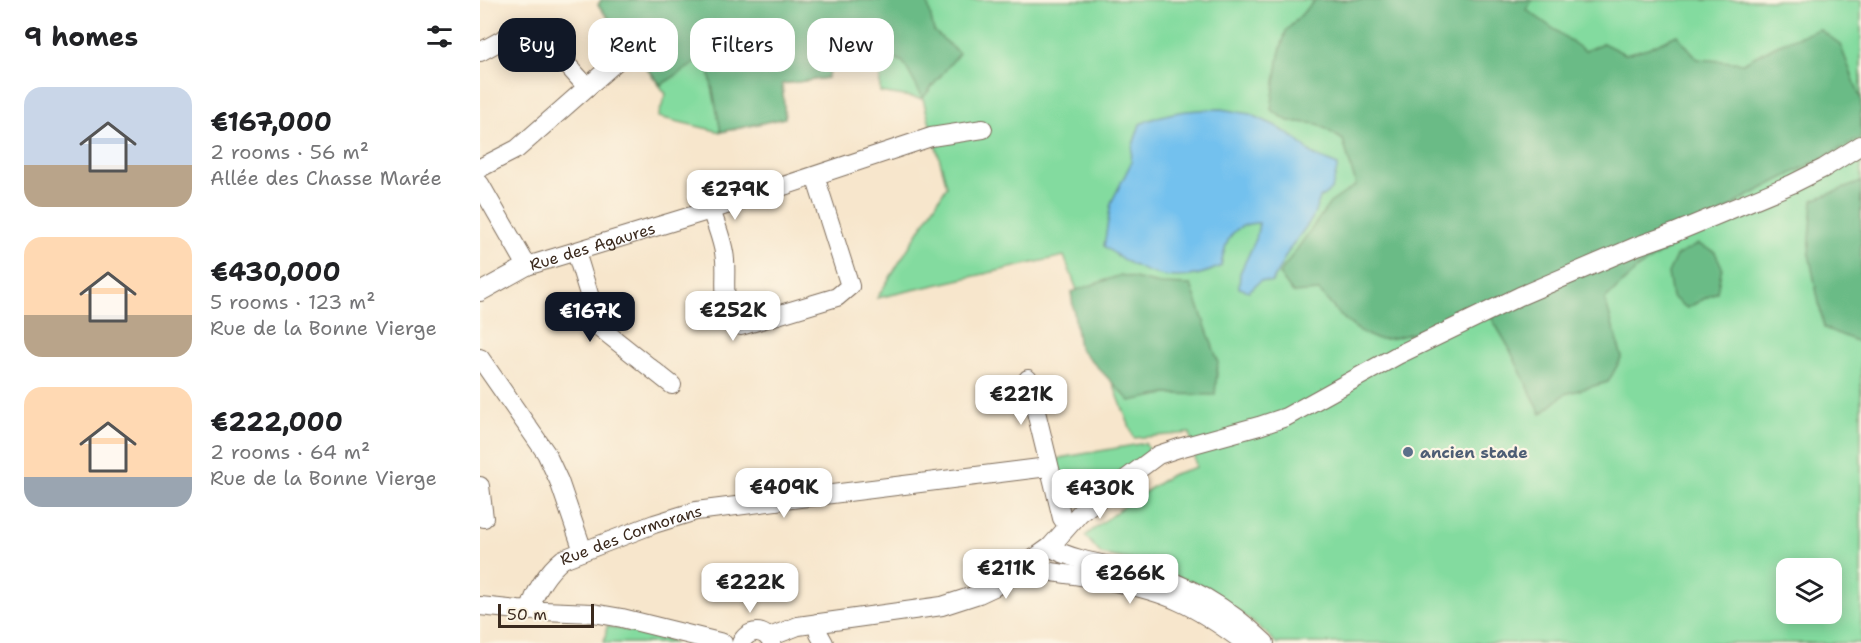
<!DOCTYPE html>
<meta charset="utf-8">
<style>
:root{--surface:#fff;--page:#f6f6f6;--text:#202124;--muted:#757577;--accent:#111827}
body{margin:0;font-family:"Shantell Sans",sans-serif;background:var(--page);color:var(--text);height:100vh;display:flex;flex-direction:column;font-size:22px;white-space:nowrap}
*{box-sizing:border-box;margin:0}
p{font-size:20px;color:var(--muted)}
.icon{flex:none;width:33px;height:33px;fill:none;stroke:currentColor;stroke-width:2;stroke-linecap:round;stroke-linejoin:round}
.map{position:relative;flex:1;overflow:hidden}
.panel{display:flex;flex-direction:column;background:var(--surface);width:480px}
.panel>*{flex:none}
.top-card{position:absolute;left:18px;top:18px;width:570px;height:54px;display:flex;gap:12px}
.tools{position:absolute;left:1296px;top:558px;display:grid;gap:12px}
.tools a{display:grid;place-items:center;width:66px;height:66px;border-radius:12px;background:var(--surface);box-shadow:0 3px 15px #0003;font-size:30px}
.scale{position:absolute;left:18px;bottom:15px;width:96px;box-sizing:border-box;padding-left:6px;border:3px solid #3b2a1e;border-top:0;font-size:16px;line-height:21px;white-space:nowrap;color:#3b2a1e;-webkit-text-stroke:4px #fcf5e5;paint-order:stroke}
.price{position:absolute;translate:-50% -51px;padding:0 14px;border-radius:12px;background:#fff;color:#222;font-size:20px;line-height:39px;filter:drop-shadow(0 2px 3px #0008)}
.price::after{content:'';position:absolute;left:50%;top:36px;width:18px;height:14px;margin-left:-9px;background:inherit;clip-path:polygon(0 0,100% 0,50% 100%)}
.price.current{background:var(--accent);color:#fff}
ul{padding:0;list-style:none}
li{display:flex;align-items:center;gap:18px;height:150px;padding:0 24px}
li span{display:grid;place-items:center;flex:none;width:168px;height:120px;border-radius:18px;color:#555}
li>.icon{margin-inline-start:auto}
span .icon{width:72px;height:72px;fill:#fffc;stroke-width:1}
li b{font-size:26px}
h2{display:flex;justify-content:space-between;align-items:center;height:72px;padding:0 24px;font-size:26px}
.tag{padding:0 21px;border-radius:18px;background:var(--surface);box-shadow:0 3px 15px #0003;font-size:21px;line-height:54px}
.tag.current{background:var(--accent);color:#fff}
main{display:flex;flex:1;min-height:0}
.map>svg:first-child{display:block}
</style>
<main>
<section class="panel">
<h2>9 homes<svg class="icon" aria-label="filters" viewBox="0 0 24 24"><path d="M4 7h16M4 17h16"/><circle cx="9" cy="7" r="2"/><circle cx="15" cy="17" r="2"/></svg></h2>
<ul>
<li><span style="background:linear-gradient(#c9d6e8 65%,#b9a48a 0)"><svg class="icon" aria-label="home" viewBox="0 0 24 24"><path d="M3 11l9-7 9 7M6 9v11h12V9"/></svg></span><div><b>€167,000</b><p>2 rooms · 56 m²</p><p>Allée des Chasse Marée</p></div></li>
<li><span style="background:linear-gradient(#ffd9b3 65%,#b9a48a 0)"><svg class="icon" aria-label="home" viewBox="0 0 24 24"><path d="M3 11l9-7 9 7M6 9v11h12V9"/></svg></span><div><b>€430,000</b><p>5 rooms · 123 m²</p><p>Rue de la Bonne Vierge</p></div></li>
<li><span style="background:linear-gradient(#ffd9b3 75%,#9aa5b1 0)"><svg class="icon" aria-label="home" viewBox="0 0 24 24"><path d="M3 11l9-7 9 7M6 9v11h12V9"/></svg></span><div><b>€222,000</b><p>2 rooms · 64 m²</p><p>Rue de la Bonne Vierge</p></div></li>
</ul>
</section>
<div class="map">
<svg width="1381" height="643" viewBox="0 0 1381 643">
<rect width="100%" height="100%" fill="#fcf5e5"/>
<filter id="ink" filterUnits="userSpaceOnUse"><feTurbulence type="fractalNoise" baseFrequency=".0167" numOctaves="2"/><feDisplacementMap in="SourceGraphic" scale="12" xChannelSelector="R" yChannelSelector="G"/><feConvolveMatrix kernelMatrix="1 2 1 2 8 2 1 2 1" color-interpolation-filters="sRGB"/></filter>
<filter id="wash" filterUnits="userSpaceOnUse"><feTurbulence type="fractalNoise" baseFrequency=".008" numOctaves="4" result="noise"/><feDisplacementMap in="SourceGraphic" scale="24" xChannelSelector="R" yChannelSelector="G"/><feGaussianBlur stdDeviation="1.35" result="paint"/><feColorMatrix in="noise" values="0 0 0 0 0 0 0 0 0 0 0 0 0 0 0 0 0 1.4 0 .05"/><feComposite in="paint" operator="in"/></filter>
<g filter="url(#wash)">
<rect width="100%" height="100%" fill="#f7e6cc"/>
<!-- green -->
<path fill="#83db9f" stroke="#5f825e" stroke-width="1.5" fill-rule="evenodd" d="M 121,0 L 1381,0 L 1381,643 L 796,643 L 786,633 L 729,588 L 655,561 L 621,554 L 605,536 L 645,505 L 691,475 L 716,467 L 710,433 L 654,438 L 584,256 L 397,298 L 467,186 L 443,99 L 400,92 L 399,51 L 362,32 L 347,78 L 302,84 L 305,118 L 241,132 L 178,117 L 186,94 L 118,5 ZM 1306,568 L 1352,568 L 1352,614 L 1306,614 Z
M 665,443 L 670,452 L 587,510 L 575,464 L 580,458 Z
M 127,626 L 191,640 L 194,643 L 124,643 Z"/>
<!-- forest -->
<path fill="#6abb86" stroke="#527252" stroke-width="1.5" d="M 121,0 L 447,0 L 454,31 L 479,53 L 443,98 L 423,62 L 362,32 L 347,78 L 302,84 L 305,118 L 241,132 L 226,56 L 181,85 L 118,5 Z
M 835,0 L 1052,0 L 1047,10 L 1105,51 L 1123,43 L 1145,54 L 1168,48 L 1197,35 L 1218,59 L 1263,63 L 1297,45 L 1339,29 L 1360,44 L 1381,99 L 1381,138 L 1266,197 L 1158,268 L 1125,300 L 1142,357 L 1128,382 L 1085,394 L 1061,414 L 1028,346 L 1004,305 C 984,314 914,345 894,338 C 870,329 855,310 839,291 L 813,293 L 799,274 L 850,203 L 876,185 L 863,140 L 838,124 L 808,121 L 791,110 L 799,55 L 806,31 Z
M 1381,182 L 1381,343 L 1344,328 L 1329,254 L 1333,200 Z
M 1218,244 L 1235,252 L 1242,267 L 1237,292 L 1207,308 L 1192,297 L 1188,273 L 1196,256 Z
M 641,275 L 680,284 L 711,285 L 738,361 L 735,395 L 686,394 L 650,401 L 599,348 L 591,292 Z"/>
<!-- water -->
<path fill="#73c1ee" stroke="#577686" stroke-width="1.5" d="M 741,109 L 770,114 L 796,126 L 816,139 L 833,155 L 858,165 L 852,189 L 840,198 L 832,219 L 809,250 L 792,282 L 780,281 L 769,291 L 759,288 L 760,273 L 776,239 L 779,223 C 751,223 745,242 741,266 C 697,288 661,275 624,246 L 631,203 L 651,163 L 652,148 L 660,124 C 688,111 710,110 741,109 Z"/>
</g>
<g filter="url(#ink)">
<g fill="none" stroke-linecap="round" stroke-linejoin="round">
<!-- minor casing -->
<g stroke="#7d6c5b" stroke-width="20">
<g id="minor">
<path d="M 0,52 L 42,29 L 56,30 L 107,87"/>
<path d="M 0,168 L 37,149 L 137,61"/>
<path d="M 0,184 L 47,266"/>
<path d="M 231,210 C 236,225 244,243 245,260 C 247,285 239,307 261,326 L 357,297 L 370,286 L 335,176"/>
<path d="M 96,252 L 119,327 L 192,385"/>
<path id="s1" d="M 0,292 L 47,266 L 231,210 L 451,137 L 503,129"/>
<path d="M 0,358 L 66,453 L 79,481 L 103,551"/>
<path d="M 548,379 L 582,518 L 587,525"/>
<path d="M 0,486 L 4,518"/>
<path d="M 570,547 C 592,561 636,566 663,573 C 710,584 751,610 785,643"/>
<path d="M 546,564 L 557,570 C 601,576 659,583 698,601 C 723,612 744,627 765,643"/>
<path d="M 0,606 L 38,610 L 113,613 L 142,618 L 243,643"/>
<path id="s2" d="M 50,611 C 54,592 68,571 83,559 L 174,524 L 216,511 L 568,467"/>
<path d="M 337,623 L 339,634 L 344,643"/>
<path d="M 290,639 L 295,635 L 318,626 L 462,606 L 499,594 L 514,587 L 570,547 L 600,513 L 678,455 L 699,448 L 779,426 L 806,417 L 918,355 L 1040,296 L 1157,246 L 1194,233 L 1312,184 L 1344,168 L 1381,145"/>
<path d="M 261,643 C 268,629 284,628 292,643"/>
</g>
</g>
<!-- minor -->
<use href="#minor" stroke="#fff" stroke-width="18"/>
</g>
</g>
<!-- markers -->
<circle fill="#5c6f8a" stroke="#fcf5e5" stroke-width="2" cx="928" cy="452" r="6"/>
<g text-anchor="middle" stroke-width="4.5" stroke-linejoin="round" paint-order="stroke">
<!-- street labels -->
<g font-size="16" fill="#3b2a1e" stroke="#fcf5e5">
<text dy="6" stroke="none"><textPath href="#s1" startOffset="122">Rue des Agaures</textPath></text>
<text dy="6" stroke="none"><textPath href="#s2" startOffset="135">Rue des Cormorans</textPath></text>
</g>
<!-- service labels -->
<g font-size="16" font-weight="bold" fill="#4e5e75" stroke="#fcf5e5" text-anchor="start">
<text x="940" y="458">ancien stade</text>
</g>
</g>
</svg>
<div class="tools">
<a><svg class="icon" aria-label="layers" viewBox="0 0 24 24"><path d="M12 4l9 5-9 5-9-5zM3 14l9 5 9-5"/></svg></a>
</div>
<div class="scale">50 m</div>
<b class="price" style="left:255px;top:221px">€279K</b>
<b class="price" style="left:253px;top:342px">€252K</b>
<b class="price current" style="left:110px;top:343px">€167K</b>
<b class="price" style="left:541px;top:426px">€221K</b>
<b class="price" style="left:304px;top:519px">€409K</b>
<b class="price" style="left:620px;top:520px">€430K</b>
<b class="price" style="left:526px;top:600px">€211K</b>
<b class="price" style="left:650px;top:605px">€266K</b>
<b class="price" style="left:270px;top:614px">€222K</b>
<div class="top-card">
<a class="tag current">Buy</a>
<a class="tag">Rent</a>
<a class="tag">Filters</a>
<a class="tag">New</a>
</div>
</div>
</main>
